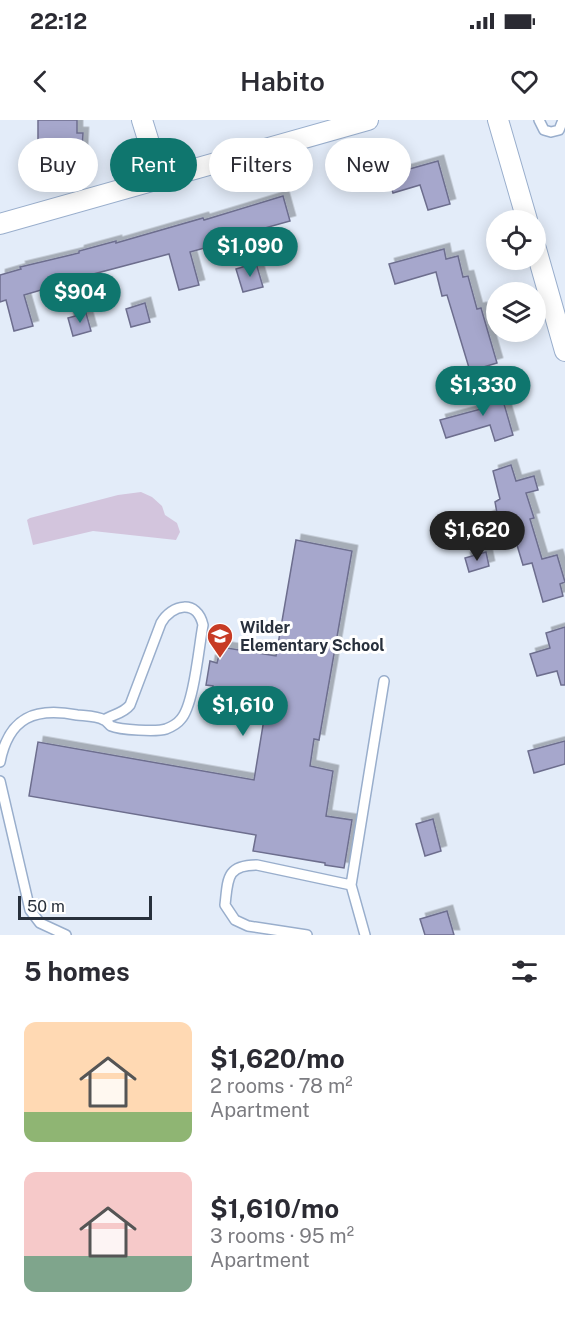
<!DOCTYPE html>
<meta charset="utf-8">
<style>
:root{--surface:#fff;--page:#f2f2f3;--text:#2b2b33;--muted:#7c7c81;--accent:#0f766e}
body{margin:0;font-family:"Public Sans",sans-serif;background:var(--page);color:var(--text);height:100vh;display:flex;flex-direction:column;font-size:22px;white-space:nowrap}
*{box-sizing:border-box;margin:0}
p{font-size:20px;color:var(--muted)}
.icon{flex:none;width:33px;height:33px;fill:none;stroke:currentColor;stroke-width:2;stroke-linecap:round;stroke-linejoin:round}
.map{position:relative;height:815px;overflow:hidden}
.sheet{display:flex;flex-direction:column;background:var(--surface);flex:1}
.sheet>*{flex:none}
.top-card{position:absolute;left:18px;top:18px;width:530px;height:54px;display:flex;gap:12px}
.fabs{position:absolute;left:486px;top:90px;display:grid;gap:12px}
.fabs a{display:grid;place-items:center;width:60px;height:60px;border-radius:50%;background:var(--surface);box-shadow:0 3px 15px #0003;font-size:30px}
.scale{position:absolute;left:18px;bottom:15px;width:134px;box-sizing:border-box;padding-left:6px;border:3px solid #28303c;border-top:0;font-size:16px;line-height:21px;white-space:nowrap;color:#28303c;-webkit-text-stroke:4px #fff;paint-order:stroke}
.price{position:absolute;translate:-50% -51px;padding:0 14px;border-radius:21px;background:var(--accent);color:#fff;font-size:20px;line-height:39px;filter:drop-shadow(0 2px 3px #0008)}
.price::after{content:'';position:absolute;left:50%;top:36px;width:18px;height:14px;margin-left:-9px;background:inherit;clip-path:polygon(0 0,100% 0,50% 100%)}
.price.current{background:#222;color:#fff}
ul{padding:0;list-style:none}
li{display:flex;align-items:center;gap:18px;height:150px;padding:0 24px}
li span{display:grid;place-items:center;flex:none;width:168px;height:120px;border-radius:12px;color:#555}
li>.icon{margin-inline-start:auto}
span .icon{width:72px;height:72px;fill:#fffc;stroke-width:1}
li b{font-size:26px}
h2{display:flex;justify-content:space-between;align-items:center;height:72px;padding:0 24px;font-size:26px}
.chip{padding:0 21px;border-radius:27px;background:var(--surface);box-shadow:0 3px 15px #0003;font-size:21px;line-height:54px}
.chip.current{background:var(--accent);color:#fff}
.status{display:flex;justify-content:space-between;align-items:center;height:42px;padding:0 30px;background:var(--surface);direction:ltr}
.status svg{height:16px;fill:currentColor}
header{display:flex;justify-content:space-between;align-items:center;height:78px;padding:0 24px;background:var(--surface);font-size:27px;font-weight:600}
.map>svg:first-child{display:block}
</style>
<div class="status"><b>22:12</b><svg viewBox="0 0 49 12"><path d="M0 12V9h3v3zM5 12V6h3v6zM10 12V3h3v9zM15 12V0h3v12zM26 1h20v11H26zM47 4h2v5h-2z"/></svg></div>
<header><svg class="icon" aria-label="back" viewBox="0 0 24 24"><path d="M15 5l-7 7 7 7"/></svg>Habito<svg class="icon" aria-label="heart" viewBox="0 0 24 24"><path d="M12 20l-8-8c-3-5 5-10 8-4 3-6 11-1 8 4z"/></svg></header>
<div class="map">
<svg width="565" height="815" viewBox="0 0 565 815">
<defs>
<filter id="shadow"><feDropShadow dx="5.5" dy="-5.5" stdDeviation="0" flood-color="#0004"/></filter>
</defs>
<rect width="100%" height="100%" fill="#e3ecf9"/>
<!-- green -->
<path fill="#d3c5dd" d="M 141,372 L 152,377 L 162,386 L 165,395 L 177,403 L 180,412 L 176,420 L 93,411 L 33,425 L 27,400 L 30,398 L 118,375 Z"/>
<!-- building -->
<path fill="#a6a7cc" stroke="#6d6e8e" stroke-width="1.5" filter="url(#shadow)" d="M 38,0 L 77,0 L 77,13 L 83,13 L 82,31 L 38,31 Z
M 438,41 L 450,84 L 428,90 L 420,65 L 393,73 L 388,55 Z
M 283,76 L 290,101 L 236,116 L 237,119 L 190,132 L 199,165 L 179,170 L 169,134 L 71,160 L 72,161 L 24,175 L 33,206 L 14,211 L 6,180 L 0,182 L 0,155 L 21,149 L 20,147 L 79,133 L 79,131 L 116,121 L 116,123 L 203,98 L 204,100 Z
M 444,129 L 446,139 L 458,136 L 463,157 L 468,156 L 477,189 L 481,188 L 497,243 L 470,251 L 447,175 L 442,176 L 436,152 L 395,164 L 389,144 Z
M 256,143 L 263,167 L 243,172 L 236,149 Z
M 145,183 L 150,202 L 131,207 L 126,189 Z
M 86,193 L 91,211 L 73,216 L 68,198 Z
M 508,269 L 512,282 L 504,284 L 513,315 L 495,321 L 490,305 L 446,318 L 440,300 L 481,289 L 478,277 Z
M 511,345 L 516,361 L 534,356 L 538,370 L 526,373 L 534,398 L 530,399 L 542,439 L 557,435 L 565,462 L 560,464 L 563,476 L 543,482 L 532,443 L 523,445 L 511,405 L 490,411 L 487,397 L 497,393 L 495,382 L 500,379 L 493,351 Z
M 296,420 L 352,431 L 319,620 L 314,619 L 310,646 L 333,651 L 326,696 L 352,700 L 344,748 L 325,745 L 325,743 L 253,731 L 256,715 L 29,676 L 38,622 L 254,660 L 265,593 L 210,582 L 213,566 L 206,565 L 210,541 L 217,543 L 221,527 L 276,536 Z
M 486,432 L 489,446 L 469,452 L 465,438 Z
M 565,507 L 565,565 L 561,565 L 557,551 L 537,556 L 530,534 L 550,528 L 546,513 Z
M 565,621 L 565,644 L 534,653 L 528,631 Z
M 433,699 L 441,731 L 425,736 L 416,704 Z
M 447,791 L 454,815 L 425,815 L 420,799 Z"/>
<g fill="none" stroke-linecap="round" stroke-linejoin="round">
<!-- service casing -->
<g stroke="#99aecc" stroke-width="12">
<path id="service" d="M 539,0 L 544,10 L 551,12 L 559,10 L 563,0
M 0,642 C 9,597 35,587 77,595 C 85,596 97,596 104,600 C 107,601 109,605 111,606 C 120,610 157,612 166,609 C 171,607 178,603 181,599 C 194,585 199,525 203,505 C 197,479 172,484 161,503 L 130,585 C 123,594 113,594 104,600
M 0,661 L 30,790 L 40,803 L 66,815
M 351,765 L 384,561
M 307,815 L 248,806 L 235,800 L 225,785 C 228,759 226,745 257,745 L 351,765 L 365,815"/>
</g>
<!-- minor casing -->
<g stroke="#99aecc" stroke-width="22">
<path id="minor" d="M 142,0 L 160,58
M 498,0 L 527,100
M 0,104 L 368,0
M 536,129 L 565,231"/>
</g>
<!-- service -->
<use href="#service" stroke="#fff" stroke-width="9"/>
<!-- minor -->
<use href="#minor" stroke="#fff" stroke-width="20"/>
</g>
<!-- icons -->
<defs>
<g id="school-pin" transform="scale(1.35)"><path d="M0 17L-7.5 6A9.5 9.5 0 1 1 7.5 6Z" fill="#c73b25" stroke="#fff"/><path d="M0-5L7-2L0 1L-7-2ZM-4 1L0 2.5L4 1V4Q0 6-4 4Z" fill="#fff"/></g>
</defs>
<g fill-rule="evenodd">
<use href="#school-pin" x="220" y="516"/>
</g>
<g text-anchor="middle" stroke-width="6" stroke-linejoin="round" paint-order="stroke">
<!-- poi labels -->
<g font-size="16" font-weight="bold" fill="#28303c" stroke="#fff" text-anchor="start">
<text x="240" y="513">Wilder<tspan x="240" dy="18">Elementary School</tspan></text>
</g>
</g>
</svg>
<div class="fabs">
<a><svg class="icon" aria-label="locate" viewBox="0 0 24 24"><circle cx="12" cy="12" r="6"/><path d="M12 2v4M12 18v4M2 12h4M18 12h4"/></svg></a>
<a><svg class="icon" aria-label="layers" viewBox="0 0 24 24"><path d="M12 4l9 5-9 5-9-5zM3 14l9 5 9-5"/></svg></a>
</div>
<div class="scale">50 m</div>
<b class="price" style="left:250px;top:158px">$1,090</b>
<b class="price" style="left:80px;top:204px">$904</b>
<b class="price" style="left:483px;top:297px">$1,330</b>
<b class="price current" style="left:477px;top:442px">$1,620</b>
<b class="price" style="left:243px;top:617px">$1,610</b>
<div class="top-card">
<a class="chip">Buy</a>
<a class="chip current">Rent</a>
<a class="chip">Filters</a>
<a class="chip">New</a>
</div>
</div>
<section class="sheet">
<h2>5 homes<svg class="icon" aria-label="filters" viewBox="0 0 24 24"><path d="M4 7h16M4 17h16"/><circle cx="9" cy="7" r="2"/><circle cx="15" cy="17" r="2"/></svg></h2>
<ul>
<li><span style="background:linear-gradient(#ffd9b3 75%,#8fb573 0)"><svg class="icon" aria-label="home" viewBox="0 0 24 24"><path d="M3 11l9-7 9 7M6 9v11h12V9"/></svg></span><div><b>$1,620/mo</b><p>2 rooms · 78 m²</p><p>Apartment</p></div></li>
<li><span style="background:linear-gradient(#f6c9c9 70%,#7fa58c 0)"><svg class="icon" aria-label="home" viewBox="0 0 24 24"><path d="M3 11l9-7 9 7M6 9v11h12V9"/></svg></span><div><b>$1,610/mo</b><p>3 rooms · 95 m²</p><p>Apartment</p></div></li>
</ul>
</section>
